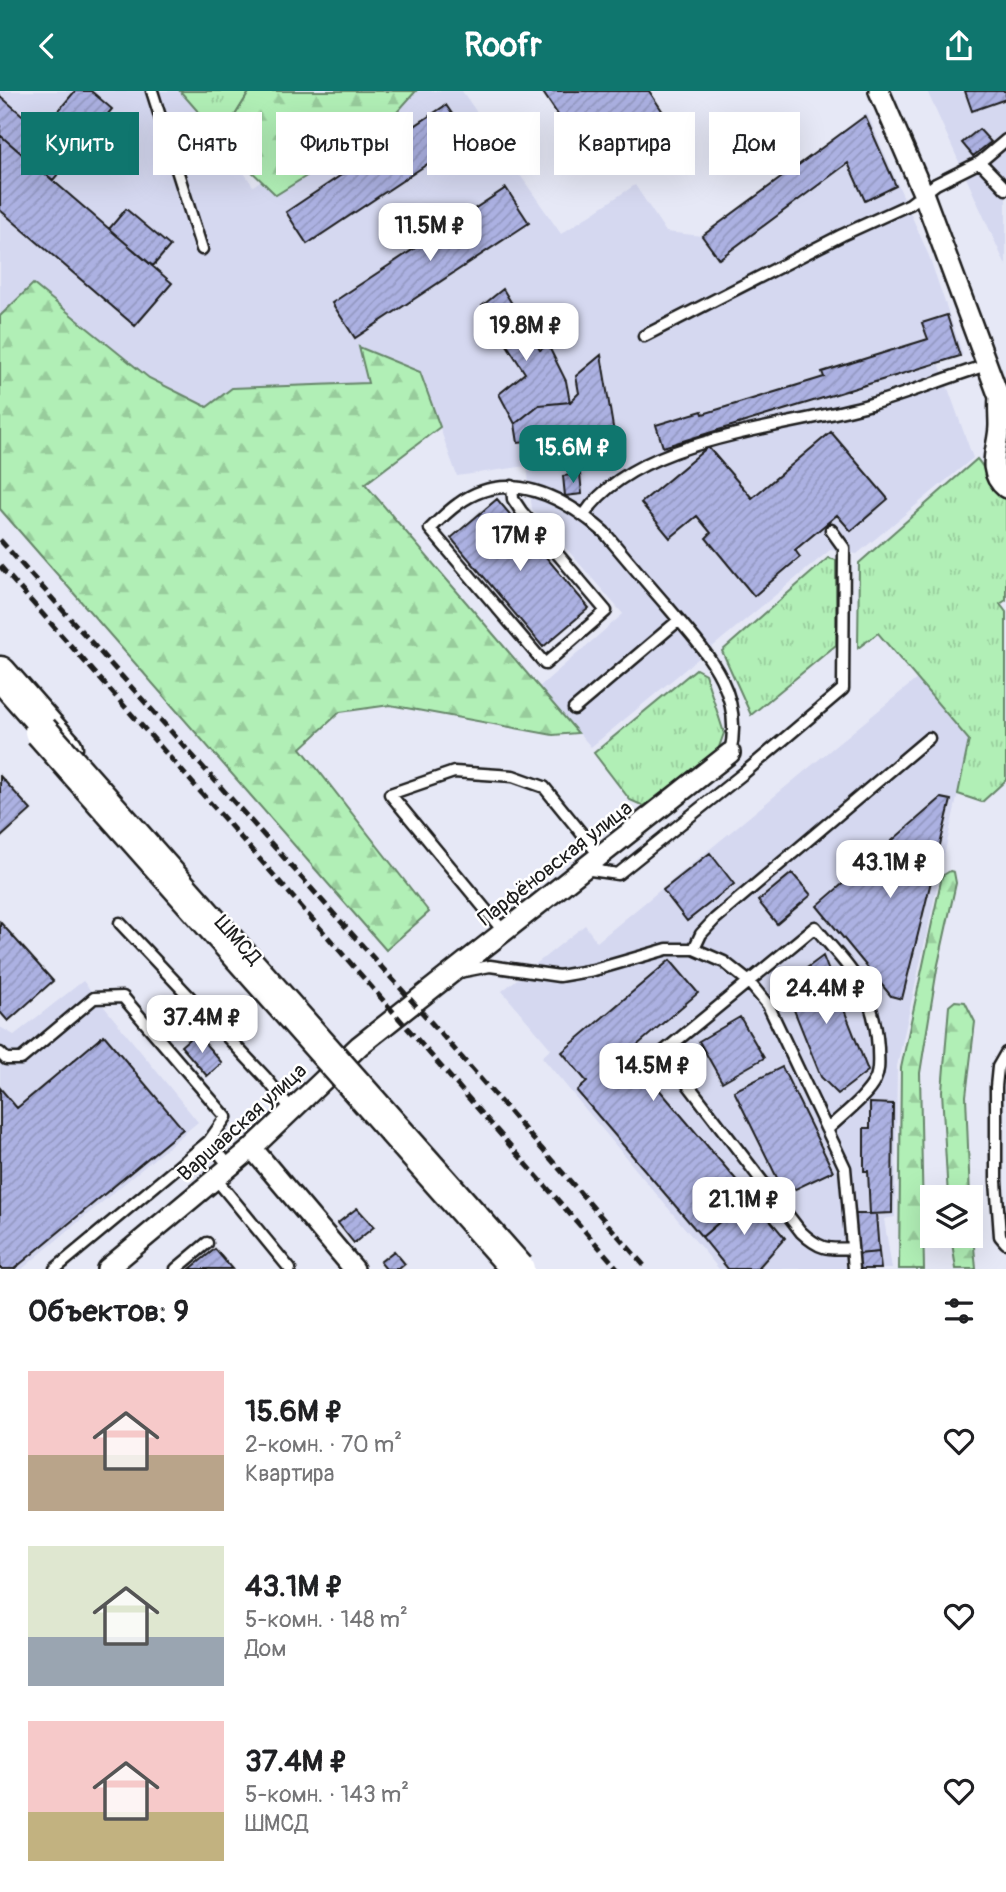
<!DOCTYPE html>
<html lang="ru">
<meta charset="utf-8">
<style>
:root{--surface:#fff;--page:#f2f2f2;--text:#202124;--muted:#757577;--accent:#0f766e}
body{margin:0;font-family:Pangolin,sans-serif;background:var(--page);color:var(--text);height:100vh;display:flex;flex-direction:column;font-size:26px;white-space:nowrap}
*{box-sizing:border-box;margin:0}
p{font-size:23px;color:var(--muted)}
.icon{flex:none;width:38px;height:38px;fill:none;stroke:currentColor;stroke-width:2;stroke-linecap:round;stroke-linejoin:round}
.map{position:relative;height:1178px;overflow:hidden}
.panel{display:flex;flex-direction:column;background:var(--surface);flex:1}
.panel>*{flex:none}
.top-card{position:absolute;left:21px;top:21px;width:964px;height:63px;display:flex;gap:14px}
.buttons{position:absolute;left:920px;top:1094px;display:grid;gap:14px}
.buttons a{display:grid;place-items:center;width:63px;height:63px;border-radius:0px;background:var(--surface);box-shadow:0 7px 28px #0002;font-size:35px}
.price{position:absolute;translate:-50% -60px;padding:0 16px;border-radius:14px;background:#fff;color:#222;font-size:23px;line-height:46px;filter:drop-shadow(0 2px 4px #0008)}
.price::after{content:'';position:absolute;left:50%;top:42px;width:21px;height:16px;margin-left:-10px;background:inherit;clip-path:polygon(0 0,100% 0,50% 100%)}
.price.active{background:var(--accent);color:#fff}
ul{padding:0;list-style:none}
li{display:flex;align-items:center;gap:21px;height:175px;padding:0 28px}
li span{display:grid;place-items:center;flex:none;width:196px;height:140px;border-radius:0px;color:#555}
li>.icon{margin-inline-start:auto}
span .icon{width:84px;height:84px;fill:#fffc;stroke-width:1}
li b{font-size:30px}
h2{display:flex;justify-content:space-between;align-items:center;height:84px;padding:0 28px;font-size:30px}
.chip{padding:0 24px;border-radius:0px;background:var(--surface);box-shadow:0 7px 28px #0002;font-size:24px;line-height:63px}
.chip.active{background:var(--accent);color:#fff}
header{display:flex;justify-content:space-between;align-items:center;height:91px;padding:0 28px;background:var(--accent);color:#fff;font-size:32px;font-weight:800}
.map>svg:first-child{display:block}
</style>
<header><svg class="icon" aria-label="back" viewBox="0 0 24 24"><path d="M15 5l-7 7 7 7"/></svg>Roofr<svg class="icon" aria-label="share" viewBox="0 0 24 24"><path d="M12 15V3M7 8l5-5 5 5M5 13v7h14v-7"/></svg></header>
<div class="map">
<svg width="1006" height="1178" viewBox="0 0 1006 1178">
<defs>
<pattern id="grass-tufts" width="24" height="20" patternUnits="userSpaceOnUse" patternTransform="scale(1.75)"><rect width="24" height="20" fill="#b1efb6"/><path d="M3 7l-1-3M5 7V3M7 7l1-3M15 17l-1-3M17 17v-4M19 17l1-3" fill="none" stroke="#98cc9c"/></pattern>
<pattern id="forest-firs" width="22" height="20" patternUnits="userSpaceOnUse" patternTransform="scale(1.75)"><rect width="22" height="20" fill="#b1efb6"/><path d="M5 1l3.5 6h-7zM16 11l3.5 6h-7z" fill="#98cc9c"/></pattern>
<pattern id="building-hatch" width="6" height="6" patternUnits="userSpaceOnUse" patternTransform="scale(1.75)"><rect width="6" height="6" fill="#acb1e2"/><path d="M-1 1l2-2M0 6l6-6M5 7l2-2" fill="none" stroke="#9398c1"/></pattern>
</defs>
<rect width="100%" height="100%" fill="#e6e8f6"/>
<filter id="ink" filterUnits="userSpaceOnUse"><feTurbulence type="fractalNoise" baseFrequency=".0143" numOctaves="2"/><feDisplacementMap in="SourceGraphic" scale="14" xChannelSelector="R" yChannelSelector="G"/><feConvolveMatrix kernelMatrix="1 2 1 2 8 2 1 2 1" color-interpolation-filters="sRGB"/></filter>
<g filter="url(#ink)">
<!-- built -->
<path fill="#d5d8f0" d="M 0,0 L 188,0 L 253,95 L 392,0 L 462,0 L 561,143 L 635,94 L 666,141 L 702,145 L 867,22 L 929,165 L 963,264 L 939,272 L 973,367 L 857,463 L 830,459 L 591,656 L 539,596 L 623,523 L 532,418 L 527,375 L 457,385 L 420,281 L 360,257 L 369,292 L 233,297 L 207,316 L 149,287 L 33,194 L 0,225 Z
M 927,0 L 1006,0 L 1006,175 Z
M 918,587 L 970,649 L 897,975 L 895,1126 L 884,1128 L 892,1178 L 719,1178 L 542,966 L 551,958 L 502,900 L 585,834 L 597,851 Z
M 83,890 L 198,1031 L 22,1178 L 0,1178 L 0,936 L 14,944 Z"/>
<!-- grass -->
<path fill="url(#grass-tufts)" stroke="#668669" stroke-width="2" d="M 180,0 L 250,0 L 234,26 L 243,72 Z
M 977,368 C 988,380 993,399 1006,407 L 1006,509 L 1000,513 L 1006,521 L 1006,689 L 982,711 L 958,703 L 969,649 L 878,542 L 858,557 L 859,472 Z
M 828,467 L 836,469 L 836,554 L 751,624 L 722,560 Z
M 696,578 L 705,583 L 724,642 L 718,659 L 644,715 L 630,709 L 594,662 Z"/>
<!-- forest -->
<path fill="url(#forest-firs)" stroke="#668669" stroke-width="2" d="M 250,0 L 416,0 L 382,38 L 276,104 L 243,72 L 234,26 Z
M 33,193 L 149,287 L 207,316 L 232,297 L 368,292 L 359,256 L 420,281 L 440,336 L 365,393 L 578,642 L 553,644 L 390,614 L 340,621 L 301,657 L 429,821 L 386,859 L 0,418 L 0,225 Z
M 950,780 L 954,781 L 956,792 L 937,878 L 920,982 L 924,1178 L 899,1178 L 901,977 L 942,785 Z
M 955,910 L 965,911 L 975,931 L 966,1005 L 970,1106 L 948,1106 L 942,1000 L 949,915 Z
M 971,1122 L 976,1178 L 956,1178 L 951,1145 L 971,1144 Z"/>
<!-- building -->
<path fill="url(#building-hatch)" stroke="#1c1c1c" stroke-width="2" d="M 75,0 L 91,0 L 112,18 L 53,89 L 22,63 Z
M 542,0 L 649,0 L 669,30 L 595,79 Z
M 965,0 L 1006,0 L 1006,8 L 972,20 Z
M 0,5 L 41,40 L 22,63 L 0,44 Z
M 446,14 L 468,46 L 307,153 L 286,121 Z
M 865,25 L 896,95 L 865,110 L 848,72 L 719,168 L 702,145 Z
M 979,38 L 991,51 L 973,65 L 962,52 Z
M 0,44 L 172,192 L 135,235 L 0,119 Z
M 506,97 L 529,132 L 355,247 L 332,212 Z
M 126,118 L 170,155 L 153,175 L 109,138 Z
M 503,198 L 540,259 L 548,254 L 566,290 L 570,311 L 539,314 L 515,333 L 499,303 L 525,282 L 482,215 Z
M 947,224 L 960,265 L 663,356 L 656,334 L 702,320 L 703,323 L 824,286 L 822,281 L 928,248 L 922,232 Z
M 601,264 L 614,342 L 518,352 L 515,333 L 539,314 L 570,311 L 579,302 L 576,285 Z
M 831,341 L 888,408 L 851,440 L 837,424 L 795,459 L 800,466 L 754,505 L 706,447 L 711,442 L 697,425 L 670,447 L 641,412 L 708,356 L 752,407 Z
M 580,383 L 582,403 L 565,405 L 563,385 Z
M 497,408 L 589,517 L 543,556 L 451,447 Z
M 0,685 L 31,719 L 0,747 Z
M 941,707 L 951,709 L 902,908 L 891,905 L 817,815 Z
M 710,762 L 734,793 L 687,830 L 663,799 Z
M 792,782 L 811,804 L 777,833 L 758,810 Z
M 0,831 L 53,890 L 8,930 L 0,921 Z
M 823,865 L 868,980 L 838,1003 L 821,986 L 784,894 Z
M 670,869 L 698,902 L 628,962 L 750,1105 L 702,1146 L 577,1000 L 587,991 L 562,961 Z
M 740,926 L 764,967 L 722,991 L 699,950 Z
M 196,942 L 222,972 L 207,985 L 181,955 Z
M 104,944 L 183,1038 L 14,1178 L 0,1178 L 0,997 L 17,1017 Z
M 782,976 L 833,1080 L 785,1103 L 734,1000 Z
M 870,1012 L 893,1013 L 892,1122 L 870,1123 L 868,1080 L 864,1080 L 864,1037 L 870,1037 Z
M 750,1105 L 785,1147 L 759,1176 L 761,1178 L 728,1178 L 702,1146 Z
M 357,1117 L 374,1136 L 354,1152 L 338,1132 Z
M 855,1123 L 876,1123 L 879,1161 L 858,1163 Z
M 215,1158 L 232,1178 L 190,1178 Z
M 394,1160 L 405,1173 L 399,1178 L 386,1178 L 380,1171 Z
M 879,1161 L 881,1178 L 859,1178 L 858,1163 Z"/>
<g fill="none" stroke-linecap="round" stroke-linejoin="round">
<!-- lane casing -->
<g stroke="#1c1c1c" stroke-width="15">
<path id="lane" d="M 152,0 L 202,158
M 980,71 L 1006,49
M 644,245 L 842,144 L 910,113 L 936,93 L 980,71 L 1006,98
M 512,395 L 513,408 L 521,420 L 606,520 L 545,573 L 430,438 C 439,429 448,420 458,413 C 508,376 564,406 604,441 C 625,466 646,491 667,515 C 704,559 745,599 730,662
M 584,424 C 636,345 787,338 871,313 C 910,302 948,286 987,274
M 574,618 L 679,529
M 584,778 L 618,783 L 744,682 L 843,598 L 844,457 L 831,439
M 120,832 L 265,986 L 292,1019
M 504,841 L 390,703 L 454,681 L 513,685 L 544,696 L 600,765
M 694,858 L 701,843 L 715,828 L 929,647
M 459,881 L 490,875 L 559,885 L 594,879 L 667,858 L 694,858 L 724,871 L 748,890 L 768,914 L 845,1077 L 854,1178
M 0,962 L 6,968 L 21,968 L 94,907 L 123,906 L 226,1026 L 209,1050 L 55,1178
M 1006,962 L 998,976 L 996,996 L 996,1090 L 1000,1145 L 1006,1152
M 827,1039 C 841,1025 867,1006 875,989 C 880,979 878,968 878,957 C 874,897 851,880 815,836 L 663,961 L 801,1141 C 819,1158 827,1159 852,1157
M 209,1050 L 230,1076
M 216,1088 L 290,1178
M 176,1178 L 207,1152"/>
</g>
<!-- street casing -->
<g stroke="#1c1c1c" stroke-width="24">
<path id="street" d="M 879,0 L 923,102 L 999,306 C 998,316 999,324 999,334 C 999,357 984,379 1006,397
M 252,1057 L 354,1178
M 107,1178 L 252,1057 L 359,955 L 730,662"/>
</g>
<!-- primary casing -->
<g stroke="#1c1c1c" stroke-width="37">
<path id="primary" d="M 0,582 L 66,657"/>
</g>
<!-- lane -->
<use href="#lane" stroke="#fff" stroke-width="10"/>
<!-- street -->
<use href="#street" stroke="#fff" stroke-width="19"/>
<!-- primary -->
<use href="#primary" stroke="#fff" stroke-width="32"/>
<!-- rail -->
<path stroke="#1c1c1c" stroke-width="5" stroke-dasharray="10 5" stroke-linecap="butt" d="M 0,449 L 436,937 L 647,1178
M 0,475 L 229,733 L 618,1178"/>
<!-- primary-bridge casing -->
<g stroke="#1c1c1c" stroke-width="37" stroke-linecap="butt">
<path id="primary-bridge" d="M 41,640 L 518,1178"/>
</g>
<!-- primary-bridge -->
<use href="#primary-bridge" stroke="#fff" stroke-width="32"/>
</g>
</g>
<g text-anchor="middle" stroke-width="5" stroke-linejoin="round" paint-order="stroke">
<!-- street labels -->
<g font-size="21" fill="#1c1c1c" stroke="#fff">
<text transform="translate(555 772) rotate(-38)" y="7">Парфёновская улица</text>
<text transform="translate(238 849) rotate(48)" y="7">ШМСД</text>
<text transform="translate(242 1031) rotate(-42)" y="7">Варшавская улица</text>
</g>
</g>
</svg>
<div class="buttons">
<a><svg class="icon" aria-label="layers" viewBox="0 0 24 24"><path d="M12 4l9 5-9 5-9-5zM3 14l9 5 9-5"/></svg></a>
</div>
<b class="price" style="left:430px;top:172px">11.5M ₽</b>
<b class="price" style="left:526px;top:272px">19.8M ₽</b>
<b class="price active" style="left:573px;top:394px">15.6M ₽</b>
<b class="price" style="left:520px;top:482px">17M ₽</b>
<b class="price" style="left:890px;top:809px">43.1M ₽</b>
<b class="price" style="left:826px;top:935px">24.4M ₽</b>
<b class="price" style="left:202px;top:964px">37.4M ₽</b>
<b class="price" style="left:653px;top:1012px">14.5M ₽</b>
<b class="price" style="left:744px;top:1146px">21.1M ₽</b>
<div class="top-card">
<a class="chip active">Купить</a>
<a class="chip">Снять</a>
<a class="chip">Фильтры</a>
<a class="chip">Новое</a>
<a class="chip">Квартира</a>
<a class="chip">Дом</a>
</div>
</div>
<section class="panel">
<h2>Объектов: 9<svg class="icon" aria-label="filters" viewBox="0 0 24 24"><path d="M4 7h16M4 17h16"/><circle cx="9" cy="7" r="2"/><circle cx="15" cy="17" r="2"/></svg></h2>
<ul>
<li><span style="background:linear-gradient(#f6c9c9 60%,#b9a48a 0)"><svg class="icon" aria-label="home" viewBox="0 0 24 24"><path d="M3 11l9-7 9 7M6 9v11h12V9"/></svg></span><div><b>15.6M ₽</b><p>2-комн. · 70 m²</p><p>Квартира</p></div><svg class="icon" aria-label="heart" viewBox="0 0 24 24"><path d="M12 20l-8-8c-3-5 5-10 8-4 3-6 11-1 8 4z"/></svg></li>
<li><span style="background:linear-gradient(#dfe7d0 65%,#9aa5b1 0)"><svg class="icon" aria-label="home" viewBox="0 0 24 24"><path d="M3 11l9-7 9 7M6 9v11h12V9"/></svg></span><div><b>43.1M ₽</b><p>5-комн. · 148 m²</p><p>Дом</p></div><svg class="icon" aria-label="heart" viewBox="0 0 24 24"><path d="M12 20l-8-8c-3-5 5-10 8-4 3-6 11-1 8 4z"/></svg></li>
<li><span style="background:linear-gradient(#f6c9c9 65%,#c2b280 0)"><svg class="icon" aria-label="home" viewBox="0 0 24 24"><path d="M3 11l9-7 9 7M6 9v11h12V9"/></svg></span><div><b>37.4M ₽</b><p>5-комн. · 143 m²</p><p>ШМСД</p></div><svg class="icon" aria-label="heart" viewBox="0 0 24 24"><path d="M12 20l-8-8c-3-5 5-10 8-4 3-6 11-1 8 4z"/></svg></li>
</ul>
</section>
